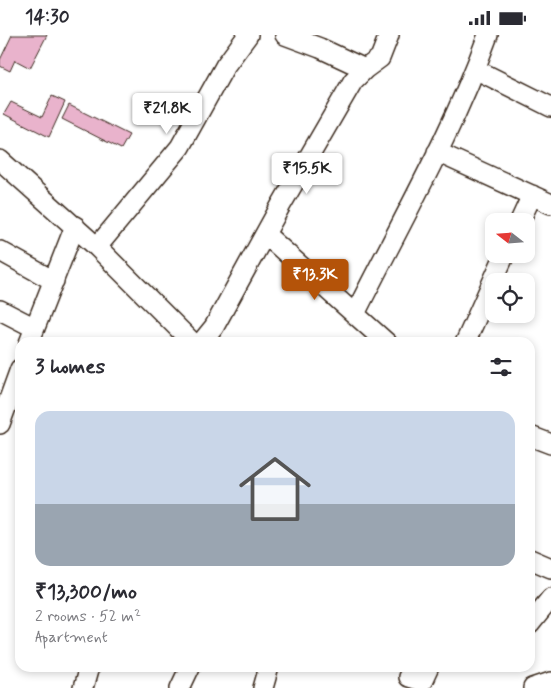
<!DOCTYPE html>
<meta charset="utf-8">
<style>
:root{--surface:#fff;--page:#f7f7f7;--text:#2b2b33;--muted:#7c7c81;--line:#e1e1e2;--accent:#b45309}
body{margin:0;font-family:Mynerve,sans-serif;background:var(--page);color:var(--text);height:100vh;display:flex;flex-direction:column;font-size:19px;white-space:nowrap}
*{box-sizing:border-box;margin:0}
p{font-size:16px;color:var(--muted)}
.icon{flex:none;width:28px;height:28px;fill:none;stroke:currentColor;stroke-width:2;stroke-linecap:round;stroke-linejoin:round}
.map{position:relative;flex:1;overflow:hidden}
.sheet{position:absolute;left:15px;top:302px;width:520px;height:335px;display:flex;flex-direction:column;background:var(--surface);border-radius:15px;box-shadow:0 2px 8px #0003}
.sheet>*{flex:none}
.needle{width:32px;rotate:287deg}
.buttons{position:absolute;left:485px;top:178px;display:grid;gap:10px}
.buttons a{display:grid;place-items:center;width:50px;height:50px;border-radius:10px;background:var(--surface);box-shadow:0 2px 8px #0003;font-size:25px}
.price{position:absolute;translate:-50% -42px;padding:0 11px;border-radius:5px;background:#fff;color:#222;font-size:16px;line-height:32px;filter:drop-shadow(0 1px 2px #0008)}
.price::after{content:'';position:absolute;left:50%;top:30px;width:15px;height:11px;margin-left:-8px;background:inherit;clip-path:polygon(0 0,100% 0,50% 100%)}
.price.current{background:var(--accent);color:#fff}
ul{padding:0;list-style:none}
li{display:grid;align-content:center;gap:10px;height:265px;padding:0 20px}
li+li{border-top:1px solid var(--line)}
li span{display:grid;place-items:center;height:155px;border-radius:15px;color:#555}
li>.icon{margin-inline-start:auto}
span .icon{width:90px;height:90px;fill:#fffc;stroke-width:1}
li b{font-size:21px}
h2{display:flex;justify-content:space-between;align-items:center;height:60px;padding:0 20px;font-size:21px}
.status{display:flex;justify-content:space-between;align-items:center;height:35px;padding:0 25px;background:var(--surface);direction:ltr}
.status svg{height:14px;fill:currentColor}
.map>svg:first-child{display:block}
</style>
<div class="status"><b>14:30</b><svg viewBox="0 0 49 12"><path d="M0 12V9h3v3zM5 12V6h3v6zM10 12V3h3v9zM15 12V0h3v12zM26 1h20v11H26zM47 4h2v5h-2z"/></svg></div>
<div class="map">
<svg width="551" height="653" viewBox="0 0 551 653">
<rect width="100%" height="100%" fill="#fff"/>
<filter id="ink" filterUnits="userSpaceOnUse"><feTurbulence type="fractalNoise" baseFrequency=".02" numOctaves="2"/><feDisplacementMap in="SourceGraphic" scale="10" xChannelSelector="R" yChannelSelector="G"/><feConvolveMatrix kernelMatrix="1 2 1 2 8 2 1 2 1" color-interpolation-filters="sRGB"/></filter>
<g filter="url(#ink)">
<!-- building -->
<path fill="#e9b3cc" stroke="#3b2a1e" d="M 12,0 L 47,0 L 30,33 L 15,25 L 10,36 L 0,31 L 0,25 Z
M 52,61 L 65,67 L 49,102 L 4,79 L 11,67 L 42,82 Z
M 69,70 L 129,100 L 121,114 L 62,84 Z"/>
<g fill="none" stroke-linecap="round" stroke-linejoin="round">
<!-- minor casing -->
<g stroke="#3b2a1e" stroke-width="22">
<path id="minor" d="M 285,0 L 320,13 L 365,34
M 475,34 L 551,72
M 437,117 L 551,169
M 0,125 L 97,212 L 193,308
M 520,186 L 532,160
M 265,199 L 387,308
M 97,212 L 180,112 L 225,31 L 248,0
M 0,216 L 54,246
M 0,275 L 35,293
M 355,279 C 401,187 453,97 488,0
M 29,308 L 75,191
M 201,308 L 214,292 L 281,170 L 353,46 L 365,34 L 380,23 L 389,0
M 465,308 L 505,219
M 0,389 L 20,334
M 530,401 L 551,409
M 530,524 L 551,533
M 530,589 L 551,563
M 408,642 L 421,646 L 423,645 L 429,632
M 83,653 L 89,632
M 180,653 L 190,632
M 263,653 L 269,632
M 533,653 L 551,647"/>
</g>
<!-- minor -->
<use href="#minor" stroke="#fff" stroke-width="19"/>
</g>
</g>
</svg>
<div class="buttons">
<a><svg class="needle" viewBox="-14 -14 28 28"><path d="M0-13l5 13h-10z" fill="#e53935"/><path d="M0 13l5-13h-10z" fill="#7c7c81"/></svg></a>
<a><svg class="icon" aria-label="locate" viewBox="0 0 24 24"><circle cx="12" cy="12" r="6"/><path d="M12 2v4M12 18v4M2 12h4M18 12h4"/></svg></a>
</div>
<b class="price" style="left:167px;top:100px">₹21.8K</b>
<b class="price" style="left:307px;top:160px">₹15.5K</b>
<b class="price current" style="left:315px;top:266px">₹13.3K</b>
<section class="sheet">
<h2>3 homes<svg class="icon" aria-label="filters" viewBox="0 0 24 24"><path d="M4 7h16M4 17h16"/><circle cx="9" cy="7" r="2"/><circle cx="15" cy="17" r="2"/></svg></h2>
<ul>
<li><span style="background:linear-gradient(#c9d6e8 60%,#9aa5b1 0)"><svg class="icon" aria-label="home" viewBox="0 0 24 24"><path d="M3 11l9-7 9 7M6 9v11h12V9"/></svg></span><div><b>₹13,300/mo</b><p>2 rooms · 52 m²</p><p>Apartment</p></div></li>
</ul>
</section>
</div>
